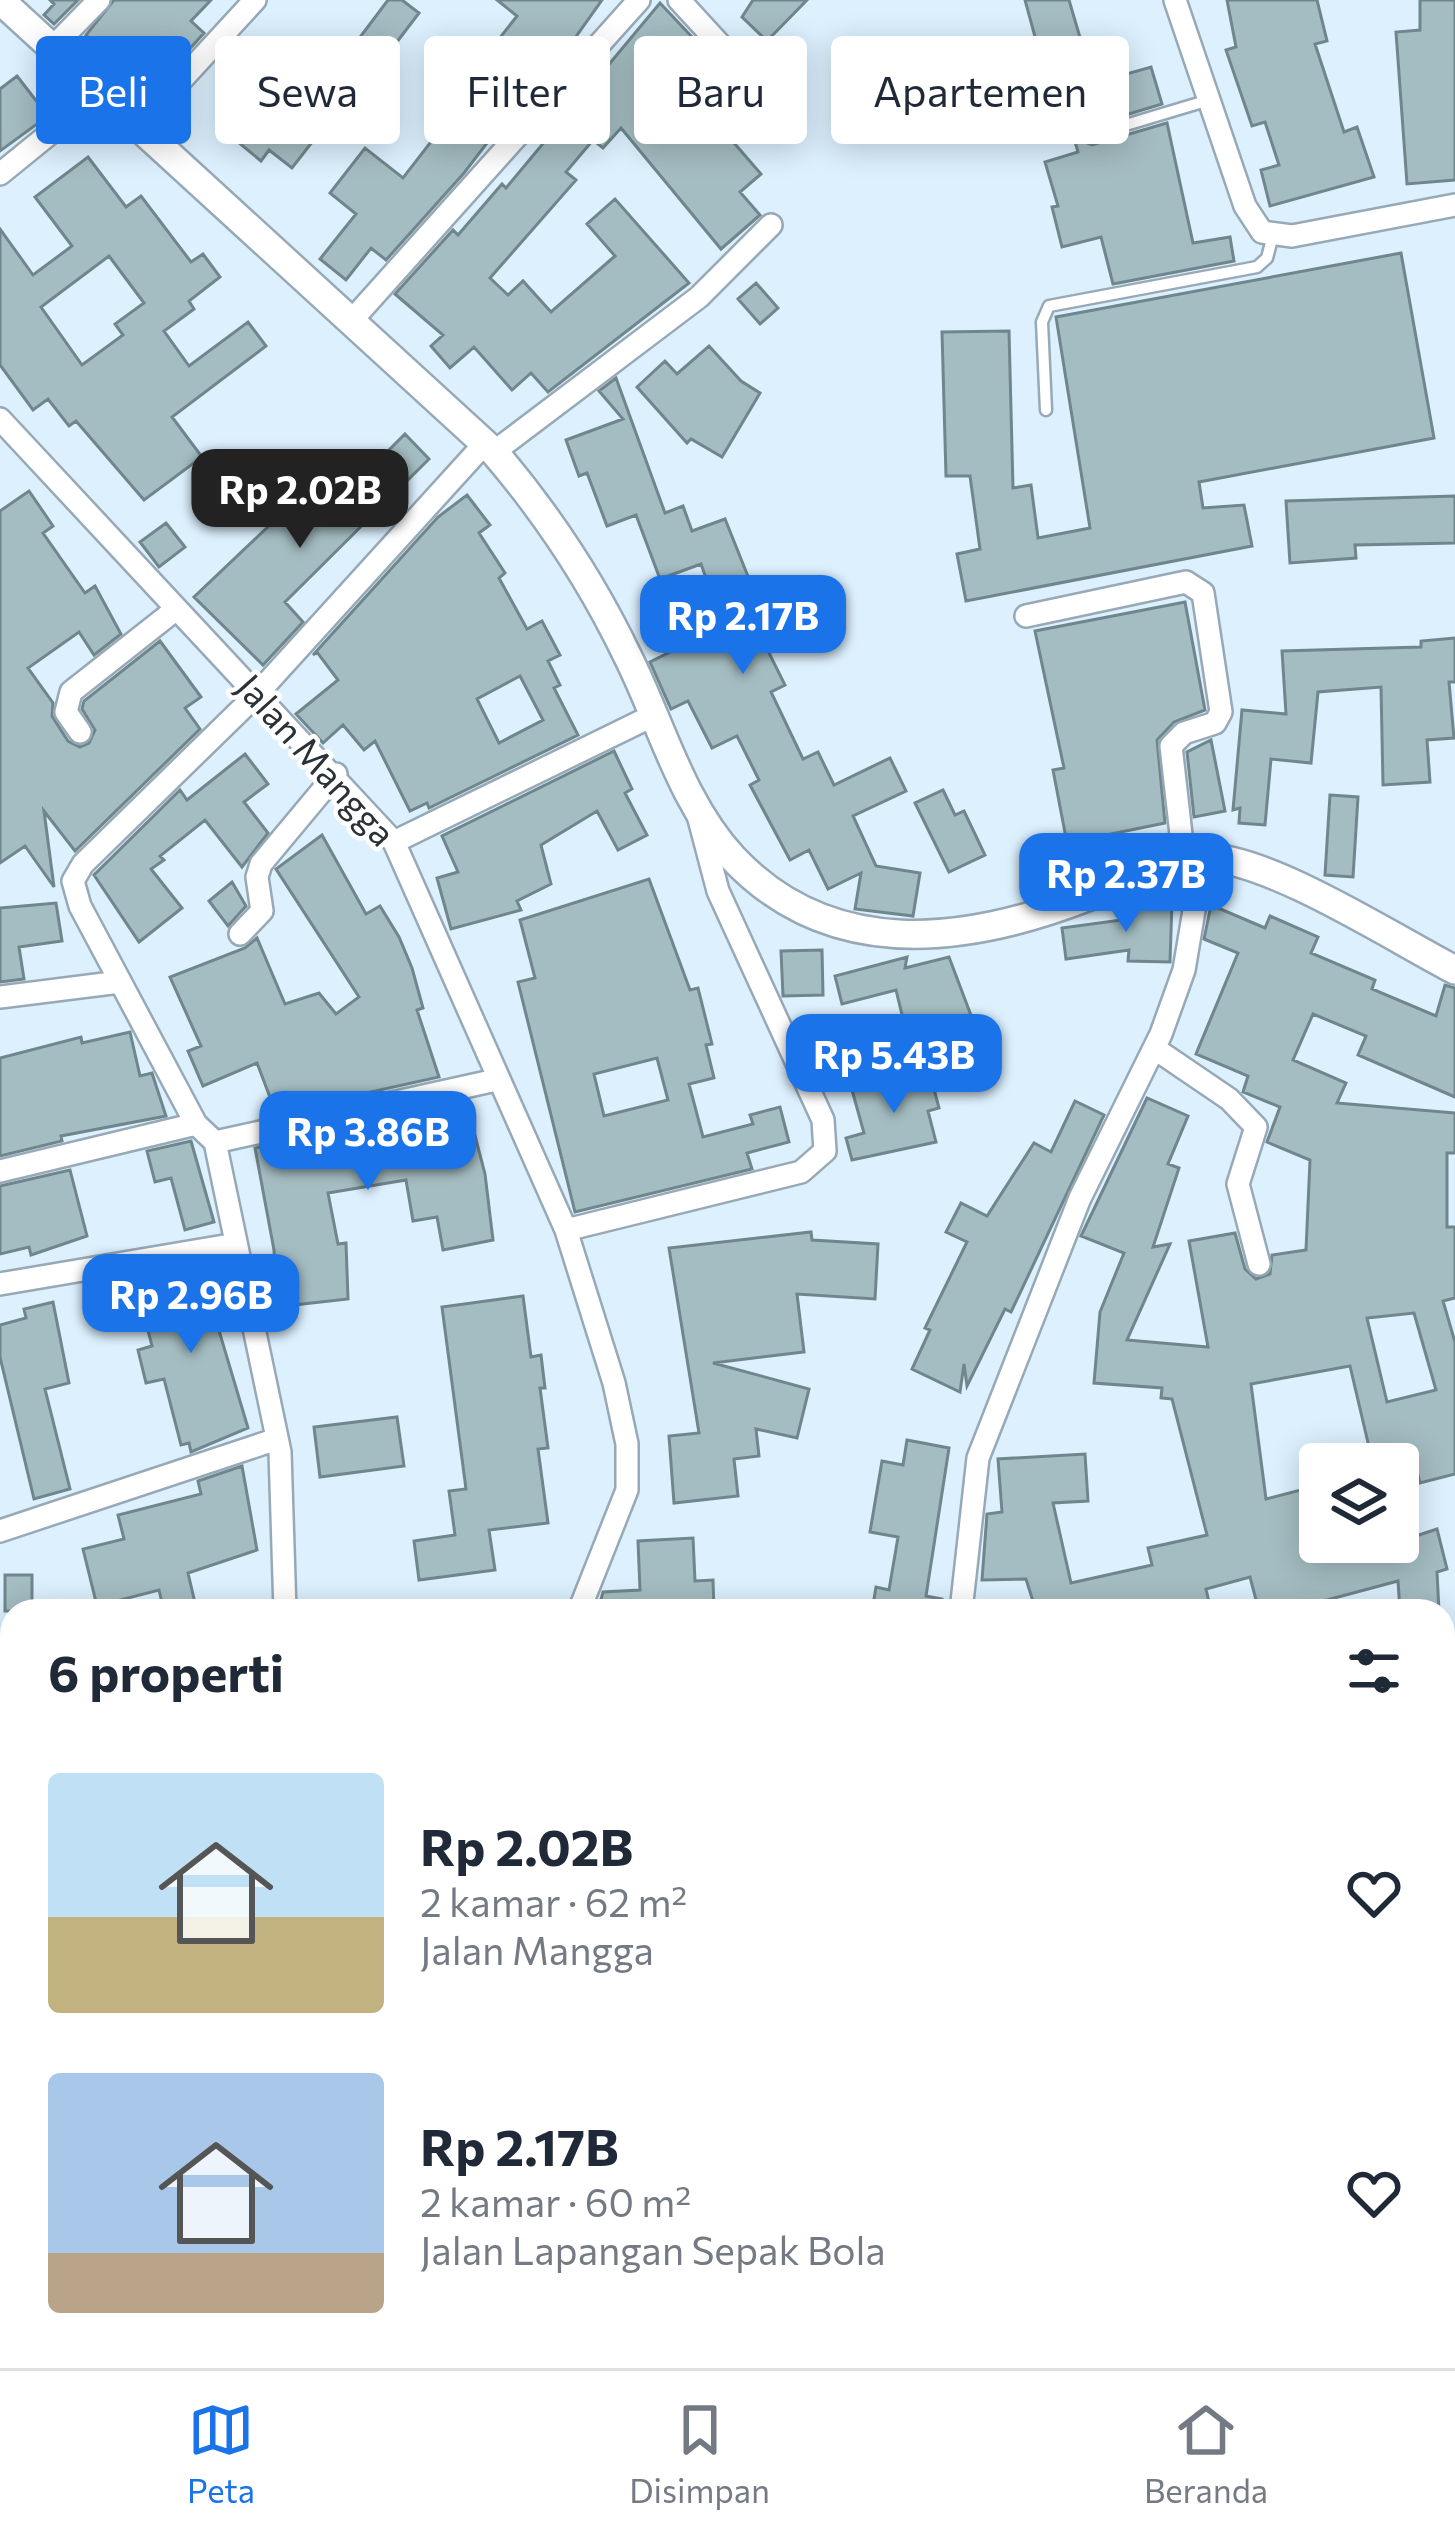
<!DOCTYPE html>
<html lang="id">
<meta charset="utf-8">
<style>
:root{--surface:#fff;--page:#f6f6f7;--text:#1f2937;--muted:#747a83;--line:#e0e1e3;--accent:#1a73e8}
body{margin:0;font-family:Commissioner,sans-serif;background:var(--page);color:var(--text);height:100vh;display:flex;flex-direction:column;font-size:45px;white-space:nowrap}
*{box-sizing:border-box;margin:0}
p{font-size:39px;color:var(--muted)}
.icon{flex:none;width:66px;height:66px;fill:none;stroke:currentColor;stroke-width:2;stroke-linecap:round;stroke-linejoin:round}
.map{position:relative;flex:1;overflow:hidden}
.drawer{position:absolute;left:0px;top:1599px;width:1455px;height:771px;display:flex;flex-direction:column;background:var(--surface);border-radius:36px 36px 0 0;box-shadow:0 6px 30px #0003}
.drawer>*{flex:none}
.banner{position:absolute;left:36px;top:36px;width:1383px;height:108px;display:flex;gap:24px}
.controls{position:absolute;left:1299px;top:1443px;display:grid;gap:24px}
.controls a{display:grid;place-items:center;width:120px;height:120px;border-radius:12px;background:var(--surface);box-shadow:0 6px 30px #0003;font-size:60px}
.price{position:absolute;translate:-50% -102px;padding:0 27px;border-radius:24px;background:var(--accent);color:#fff;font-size:39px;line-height:78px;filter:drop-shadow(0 3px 6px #0008)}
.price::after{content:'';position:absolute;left:50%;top:72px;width:36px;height:27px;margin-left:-18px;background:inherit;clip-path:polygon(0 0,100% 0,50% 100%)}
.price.on{background:#222;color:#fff}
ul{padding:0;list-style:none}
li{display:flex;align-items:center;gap:36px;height:300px;padding:0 48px}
li span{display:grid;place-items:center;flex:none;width:336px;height:240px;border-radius:12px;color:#555}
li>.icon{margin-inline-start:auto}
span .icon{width:144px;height:144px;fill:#fffc;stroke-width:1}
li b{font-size:51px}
h2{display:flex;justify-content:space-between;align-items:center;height:144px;padding:0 48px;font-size:51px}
.tag{padding:0 42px;border-radius:12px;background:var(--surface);box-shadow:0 6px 30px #0003;font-size:42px;line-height:108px}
.tag.on{background:var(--accent);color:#fff}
.dock{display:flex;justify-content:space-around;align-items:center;height:168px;border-top:3px solid var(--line);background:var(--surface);font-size:33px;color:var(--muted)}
.dock a{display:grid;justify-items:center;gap:6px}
.dock .on{color:var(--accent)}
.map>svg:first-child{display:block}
</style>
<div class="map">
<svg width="1455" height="2368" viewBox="0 0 1455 2368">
<rect width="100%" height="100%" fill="#dcf0fe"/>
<!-- building -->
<path fill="#a4bdc2" stroke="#6f868c" stroke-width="3" fill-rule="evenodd" d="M 50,0 L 78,0 L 54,24 L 44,15 L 54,4 Z
M 114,0 L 211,0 L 191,21 L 204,33 L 154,88 L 112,47 L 106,53 L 86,35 Z
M 388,0 L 402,0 L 419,13 L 339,118 L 334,114 L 292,168 L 269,150 L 261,161 L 238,142 L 242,136 L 221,120 L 249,84 L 297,121 Z
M 497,0 L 602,0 L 565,52 L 560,48 L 464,173 L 386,260 L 371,248 L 346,280 L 320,259 L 356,214 L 330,193 L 365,148 L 403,178 L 458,107 L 453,104 L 473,72 L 517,16 Z
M 753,0 L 807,0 L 767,41 L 742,17 Z
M 1025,0 L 1069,0 L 1091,75 L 1106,71 L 1109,79 L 1151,67 L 1162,104 L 1086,127 L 1080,140 L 1092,145 L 1167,123 L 1193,243 L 1230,237 L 1234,261 L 1113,284 L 1101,237 L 1062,247 L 1052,207 L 1058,206 L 1045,162 L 1078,152 L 1052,63 L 1043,66 Z
M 1227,0 L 1317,0 L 1327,41 L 1315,44 L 1344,132 L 1357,127 L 1374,177 L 1270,206 L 1261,170 L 1279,165 L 1265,122 L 1252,126 L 1226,50 L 1236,47 Z
M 1420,0 L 1455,0 L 1455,180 L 1407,184 L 1396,32 L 1420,30 Z
M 660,3 L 692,37 L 669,64 L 689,82 L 664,111 L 692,142 L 715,121 L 761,174 L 740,192 L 760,215 L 721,249 L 621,128 L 603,148 L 593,140 L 566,172 L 576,180 L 490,278 L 508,295 L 523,281 L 551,312 L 615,256 L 587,224 L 615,199 L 689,283 L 548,392 L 531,373 L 512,390 L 474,347 L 450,368 L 431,346 L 443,335 L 395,294 L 453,230 L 458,235 L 502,184 L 506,188 Z
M 17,76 L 48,116 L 0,151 L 0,89 Z
M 88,157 L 126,207 L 141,196 L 191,262 L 203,254 L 220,277 L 189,301 L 194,309 L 164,331 L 189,366 L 248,322 L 266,346 L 172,417 L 202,457 L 144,500 L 76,421 L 69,426 L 48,399 L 33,410 L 0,365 L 0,229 L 33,275 L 72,246 L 35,197 ZM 109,256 L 144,303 L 115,324 L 123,335 L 82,365 L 41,307 Z
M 1401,253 L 1434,438 L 1199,482 L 1203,508 L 1244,505 L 1252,546 L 966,601 L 957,554 L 980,549 L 970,476 L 946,476 L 942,332 L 1009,331 L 1013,488 L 1031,485 L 1038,538 L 1090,528 L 1056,317 Z
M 756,283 L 778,308 L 760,324 L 738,299 Z
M 709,346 L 741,381 L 760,393 L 722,457 L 691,439 L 687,443 L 637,387 L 665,361 L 677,374 Z
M 616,378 L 665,513 L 683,506 L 692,531 L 725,519 L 777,649 L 769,653 L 785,685 L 771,692 L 803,759 L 818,752 L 834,785 L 890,758 L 906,791 L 853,816 L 876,866 L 920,873 L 913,916 L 855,909 L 861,873 L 828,889 L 809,850 L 790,860 L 750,785 L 759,780 L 737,736 L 712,748 L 688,701 L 671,709 L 650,662 L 682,646 L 676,633 L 718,612 L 701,564 L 660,579 L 636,515 L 607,526 L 587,473 L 579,476 L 566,440 L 623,419 L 599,391 Z
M 405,434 L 429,459 L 285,602 L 303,622 L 263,665 L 194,597 L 312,485 L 326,500 L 374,455 L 379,460 Z
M 259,455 L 277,479 L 237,509 L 220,484 Z
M 29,491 L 53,526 L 43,533 L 85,593 L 95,586 L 121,634 L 94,655 L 79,632 L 28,668 L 53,703 L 52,716 L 68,741 L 80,747 L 89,743 L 95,730 L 82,709 L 84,701 L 160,641 L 201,697 L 185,708 L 200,729 L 75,851 L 44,811 L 54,887 L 25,846 L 0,863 L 0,511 Z
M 467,495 L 490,525 L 479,533 L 505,573 L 499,578 L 527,629 L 542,621 L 560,655 L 548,661 L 560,685 L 554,688 L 578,735 L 429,808 L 427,803 L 410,811 L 375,741 L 364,750 L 343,725 L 323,743 L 296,714 L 338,680 L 317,652 L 313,655 L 438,517 ZM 520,676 L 543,720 L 499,743 L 477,699 Z
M 1455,496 L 1455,543 L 1355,545 L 1356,558 L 1290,563 L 1286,501 Z
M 166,523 L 185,547 L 159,567 L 140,542 Z
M 1185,602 L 1205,710 L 1174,722 L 1157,740 L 1165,823 L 1067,843 L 1053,770 L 1064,768 L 1035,631 Z
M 1455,638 L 1455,682 L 1449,682 L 1454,738 L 1427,740 L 1430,782 L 1383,785 L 1381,687 L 1318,692 L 1311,763 L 1271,759 L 1265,825 L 1239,823 L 1240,808 L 1233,810 L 1242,710 L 1286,714 L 1282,651 L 1421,647 L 1421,641 Z
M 1211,740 L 1225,811 L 1194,817 L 1187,752 Z
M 614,751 L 632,789 L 625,793 L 647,835 L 618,850 L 597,811 L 541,845 L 551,884 L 517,901 L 521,910 L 451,929 L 437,878 L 458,872 L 442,836 Z
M 245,754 L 268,784 L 244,802 L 268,833 L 242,867 L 205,820 L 160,856 L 164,860 L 151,869 L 182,908 L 139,942 L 94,875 L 180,790 L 187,800 Z
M 943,790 L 955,815 L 964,811 L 985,855 L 949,872 L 915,803 Z
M 1330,795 L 1358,797 L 1353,877 L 1325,875 Z
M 322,835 L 366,914 L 380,906 L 399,937 L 412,968 L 423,1008 L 417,1010 L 439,1077 L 276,1113 L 257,1063 L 203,1086 L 188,1051 L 201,1046 L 170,977 L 245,948 L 257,938 L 285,1004 L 319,993 L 336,1014 L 359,997 L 276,869 Z
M 649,879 L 690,990 L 698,988 L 712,1044 L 706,1045 L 714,1078 L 689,1084 L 703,1137 L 753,1124 L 750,1115 L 780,1107 L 789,1142 L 747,1153 L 752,1169 L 575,1212 L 518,982 L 535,978 L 520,920 ZM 657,1058 L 668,1100 L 604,1116 L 594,1074 Z
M 232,882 L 246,906 L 228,926 L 209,901 Z
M 1130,901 L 1172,902 L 1170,962 L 1128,961 L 1129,950 L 1066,959 L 1062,928 L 1129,919 Z
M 56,903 L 62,941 L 19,947 L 24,979 L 0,982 L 0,908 Z
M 1211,905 L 1265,928 L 1270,916 L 1318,937 L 1311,953 L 1375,980 L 1372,989 L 1436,1016 L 1445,985 L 1455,988 L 1455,1097 L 1358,1055 L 1366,1036 L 1313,1014 L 1293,1060 L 1346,1083 L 1337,1103 L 1455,1113 L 1455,1153 L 1447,1153 L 1447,1227 L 1455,1227 L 1455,1298 L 1443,1301 L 1455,1342 L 1455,1474 L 1420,1483 L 1415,1463 L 1373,1464 L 1350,1366 L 1251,1384 L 1266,1499 L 1320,1485 L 1320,1542 L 1398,1542 L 1437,1529 L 1447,1569 L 1437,1572 L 1439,1611 L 1400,1611 L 1398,1581 L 1286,1611 L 1259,1611 L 1250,1577 L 1206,1589 L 1211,1611 L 1036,1611 L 1026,1579 L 982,1580 L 987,1514 L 1002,1512 L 998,1459 L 1085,1454 L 1088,1501 L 1053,1503 L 1071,1583 L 1152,1565 L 1148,1548 L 1207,1535 L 1172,1399 L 1161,1398 L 1162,1388 L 1094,1383 L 1100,1312 L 1124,1253 L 1081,1236 L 1147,1098 L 1188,1116 L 1168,1164 L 1179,1168 L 1153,1247 L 1170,1244 L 1127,1340 L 1208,1347 L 1189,1241 L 1235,1233 L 1245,1269 L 1256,1279 L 1270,1274 L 1272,1255 L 1306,1250 L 1310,1160 L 1267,1142 L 1280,1107 L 1243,1092 L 1248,1076 L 1196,1054 L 1238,953 L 1204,939 ZM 1414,1313 L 1436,1390 L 1387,1402 L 1367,1318 Z
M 822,950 L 823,995 L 783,996 L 781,951 Z
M 907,957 L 905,968 L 949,957 L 972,1018 L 907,1035 L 896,990 L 842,1004 L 835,976 Z
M 130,1032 L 140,1076 L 152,1073 L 166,1116 L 61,1136 L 62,1141 L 0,1156 L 0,1058 L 81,1037 L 82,1043 Z
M 929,1070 L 939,1108 L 928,1111 L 936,1142 L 852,1160 L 846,1138 L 864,1133 L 852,1090 Z
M 1075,1101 L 1104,1115 L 1011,1312 L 1005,1309 L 967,1386 L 964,1364 L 960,1392 L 912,1369 L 930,1330 L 925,1328 L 967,1242 L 946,1232 L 961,1203 L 987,1216 L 1034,1143 L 1051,1152 Z
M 467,1105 L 485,1174 L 493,1240 L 443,1250 L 437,1217 L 413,1221 L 406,1180 L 328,1193 L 338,1244 L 346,1243 L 348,1299 L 276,1307 L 274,1250 L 255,1148 Z
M 191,1141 L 214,1222 L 185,1230 L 171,1178 L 155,1182 L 147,1151 Z
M 70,1170 L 87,1236 L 31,1255 L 29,1247 L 0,1254 L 0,1186 Z
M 811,1232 L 812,1240 L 878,1244 L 875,1299 L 797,1294 L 804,1352 L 713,1363 L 809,1389 L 797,1438 L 756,1429 L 759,1456 L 734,1459 L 738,1496 L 674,1503 L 669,1436 L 699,1433 L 669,1248 Z
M 212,1263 L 217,1285 L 206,1287 L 248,1428 L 191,1452 L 189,1443 L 181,1445 L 164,1379 L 146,1383 L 138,1350 L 152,1346 L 143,1311 L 152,1308 L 143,1275 Z
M 523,1296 L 531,1357 L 541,1355 L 545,1388 L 540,1388 L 548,1448 L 538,1449 L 548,1523 L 489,1530 L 495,1570 L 419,1580 L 414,1541 L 455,1535 L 449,1491 L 466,1489 L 442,1307 Z
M 53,1302 L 69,1383 L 45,1389 L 70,1489 L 34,1499 L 0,1357 L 0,1325 L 26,1318 L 24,1309 Z
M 397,1417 L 404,1466 L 320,1477 L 314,1427 Z
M 907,1440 L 949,1448 L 926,1596 L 942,1599 L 941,1611 L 872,1611 L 876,1587 L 889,1590 L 898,1537 L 870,1532 L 882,1461 L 903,1465 Z
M 242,1466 L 257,1550 L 188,1573 L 195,1603 L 164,1611 L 159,1590 L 97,1606 L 83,1549 L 124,1539 L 118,1515 L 201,1494 L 198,1481 Z
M 693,1538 L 695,1581 L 713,1580 L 714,1611 L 598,1611 L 603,1592 L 640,1590 L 638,1541 Z
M 5,1575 L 32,1575 L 32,1611 L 5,1611 Z"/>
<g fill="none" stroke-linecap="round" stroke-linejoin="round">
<!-- service casing -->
<g stroke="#97a9b7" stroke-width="15">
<path id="service" d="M 1089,136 L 1209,100
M 1046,410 L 1042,322 L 1049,306 L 1257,267 L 1267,258 L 1273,235
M 505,2358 L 535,2368"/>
</g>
<!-- minor casing -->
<g stroke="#97a9b7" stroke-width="26">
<path id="minor" d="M 679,0 L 736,62
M 1175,0 L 1245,206 L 1262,232 L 1292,236 L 1455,205
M 52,48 L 99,0
M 139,126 L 255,0
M 0,174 L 101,92
M 353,319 L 639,0
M 0,419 L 394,842 L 566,1230 L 614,1383 L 627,1444 L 627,1490 L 579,1611
M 494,452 L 699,297 L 771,225
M 1026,616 L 1186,582 L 1203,593 L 1221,712 L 1215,723 L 1184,733 L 1171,746 L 1184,861
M 80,732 L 66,712 L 71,692 L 175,610
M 394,842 L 654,715
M 240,934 L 262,911 L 257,877 L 261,864 L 336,774
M 0,997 L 120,982
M 1154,1048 L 1229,1099 L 1256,1127 L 1238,1184 L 1259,1264
M 215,1142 L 496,1080
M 0,1171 L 196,1124
M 566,1230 L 801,1172 L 825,1151 L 823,1120 L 718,891 L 699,819
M 0,1284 L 236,1244
M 0,1531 L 277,1439
M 285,1611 L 280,1452 L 215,1142 L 196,1124 L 80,906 L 73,881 L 83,864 L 258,693 L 486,442
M 961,1611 L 978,1458 L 1080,1198 L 1161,1034 L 1184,970 L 1203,857
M 0,2028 L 12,2027
M 1059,2358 L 1062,2368
M 457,2368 L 459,2358"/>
</g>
<!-- tertiary casing -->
<g stroke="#97a9b7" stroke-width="32">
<path id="tertiary" d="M 0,0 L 494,452 C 548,515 592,582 628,657 C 661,723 681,802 733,858 C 831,962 966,944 1087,897 C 1123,883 1169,857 1208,858 C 1271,859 1395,939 1455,970"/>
</g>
<!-- service -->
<use href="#service" stroke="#fff" stroke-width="10"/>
<!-- minor -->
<use href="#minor" stroke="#fff" stroke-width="21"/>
<!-- tertiary -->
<use href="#tertiary" stroke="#fff" stroke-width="27"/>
</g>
<g text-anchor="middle" stroke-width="9" stroke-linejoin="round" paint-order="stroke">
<!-- street labels -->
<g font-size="36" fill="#2a3137" stroke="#fff">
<text transform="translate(316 760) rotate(48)" y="13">Jalan Mangga</text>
</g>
</g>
</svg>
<div class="controls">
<a><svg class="icon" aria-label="layers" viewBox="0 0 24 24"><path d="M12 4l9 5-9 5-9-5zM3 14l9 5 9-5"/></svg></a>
</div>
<b class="price on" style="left:300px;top:551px">Rp 2.02B</b>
<b class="price" style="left:743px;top:677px">Rp 2.17B</b>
<b class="price" style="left:1126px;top:935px">Rp 2.37B</b>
<b class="price" style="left:894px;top:1116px">Rp 5.43B</b>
<b class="price" style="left:368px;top:1193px">Rp 3.86B</b>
<b class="price" style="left:191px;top:1356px">Rp 2.96B</b>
<div class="banner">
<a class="tag on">Beli</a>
<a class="tag">Sewa</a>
<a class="tag">Filter</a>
<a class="tag">Baru</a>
<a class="tag">Apartemen</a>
</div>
<section class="drawer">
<h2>6 properti<svg class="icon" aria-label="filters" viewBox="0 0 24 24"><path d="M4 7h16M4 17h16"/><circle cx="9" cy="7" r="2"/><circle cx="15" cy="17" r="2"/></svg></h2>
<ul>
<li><span style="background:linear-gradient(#bfe0f5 60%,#c2b280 0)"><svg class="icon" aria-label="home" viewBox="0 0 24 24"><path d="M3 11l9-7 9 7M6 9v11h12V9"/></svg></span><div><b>Rp 2.02B</b><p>2 kamar · 62 m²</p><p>Jalan Mangga</p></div><svg class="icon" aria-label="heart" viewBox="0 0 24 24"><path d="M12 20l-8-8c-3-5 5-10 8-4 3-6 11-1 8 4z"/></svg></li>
<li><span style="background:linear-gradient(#a9c7e8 75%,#b9a48a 0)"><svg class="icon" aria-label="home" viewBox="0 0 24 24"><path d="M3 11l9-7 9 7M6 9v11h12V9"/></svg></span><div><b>Rp 2.17B</b><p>2 kamar · 60 m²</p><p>Jalan Lapangan Sepak Bola</p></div><svg class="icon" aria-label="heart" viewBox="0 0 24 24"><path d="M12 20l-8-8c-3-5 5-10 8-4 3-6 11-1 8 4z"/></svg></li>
</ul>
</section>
</div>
<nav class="dock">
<a class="on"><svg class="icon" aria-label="map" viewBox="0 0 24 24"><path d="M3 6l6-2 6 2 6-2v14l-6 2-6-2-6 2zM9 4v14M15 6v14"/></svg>Peta</a>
<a><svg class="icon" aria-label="saved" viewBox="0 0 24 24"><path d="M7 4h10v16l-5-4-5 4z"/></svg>Disimpan</a>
<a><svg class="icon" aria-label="home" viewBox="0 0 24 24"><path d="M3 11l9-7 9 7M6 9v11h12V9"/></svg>Beranda</a>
</nav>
